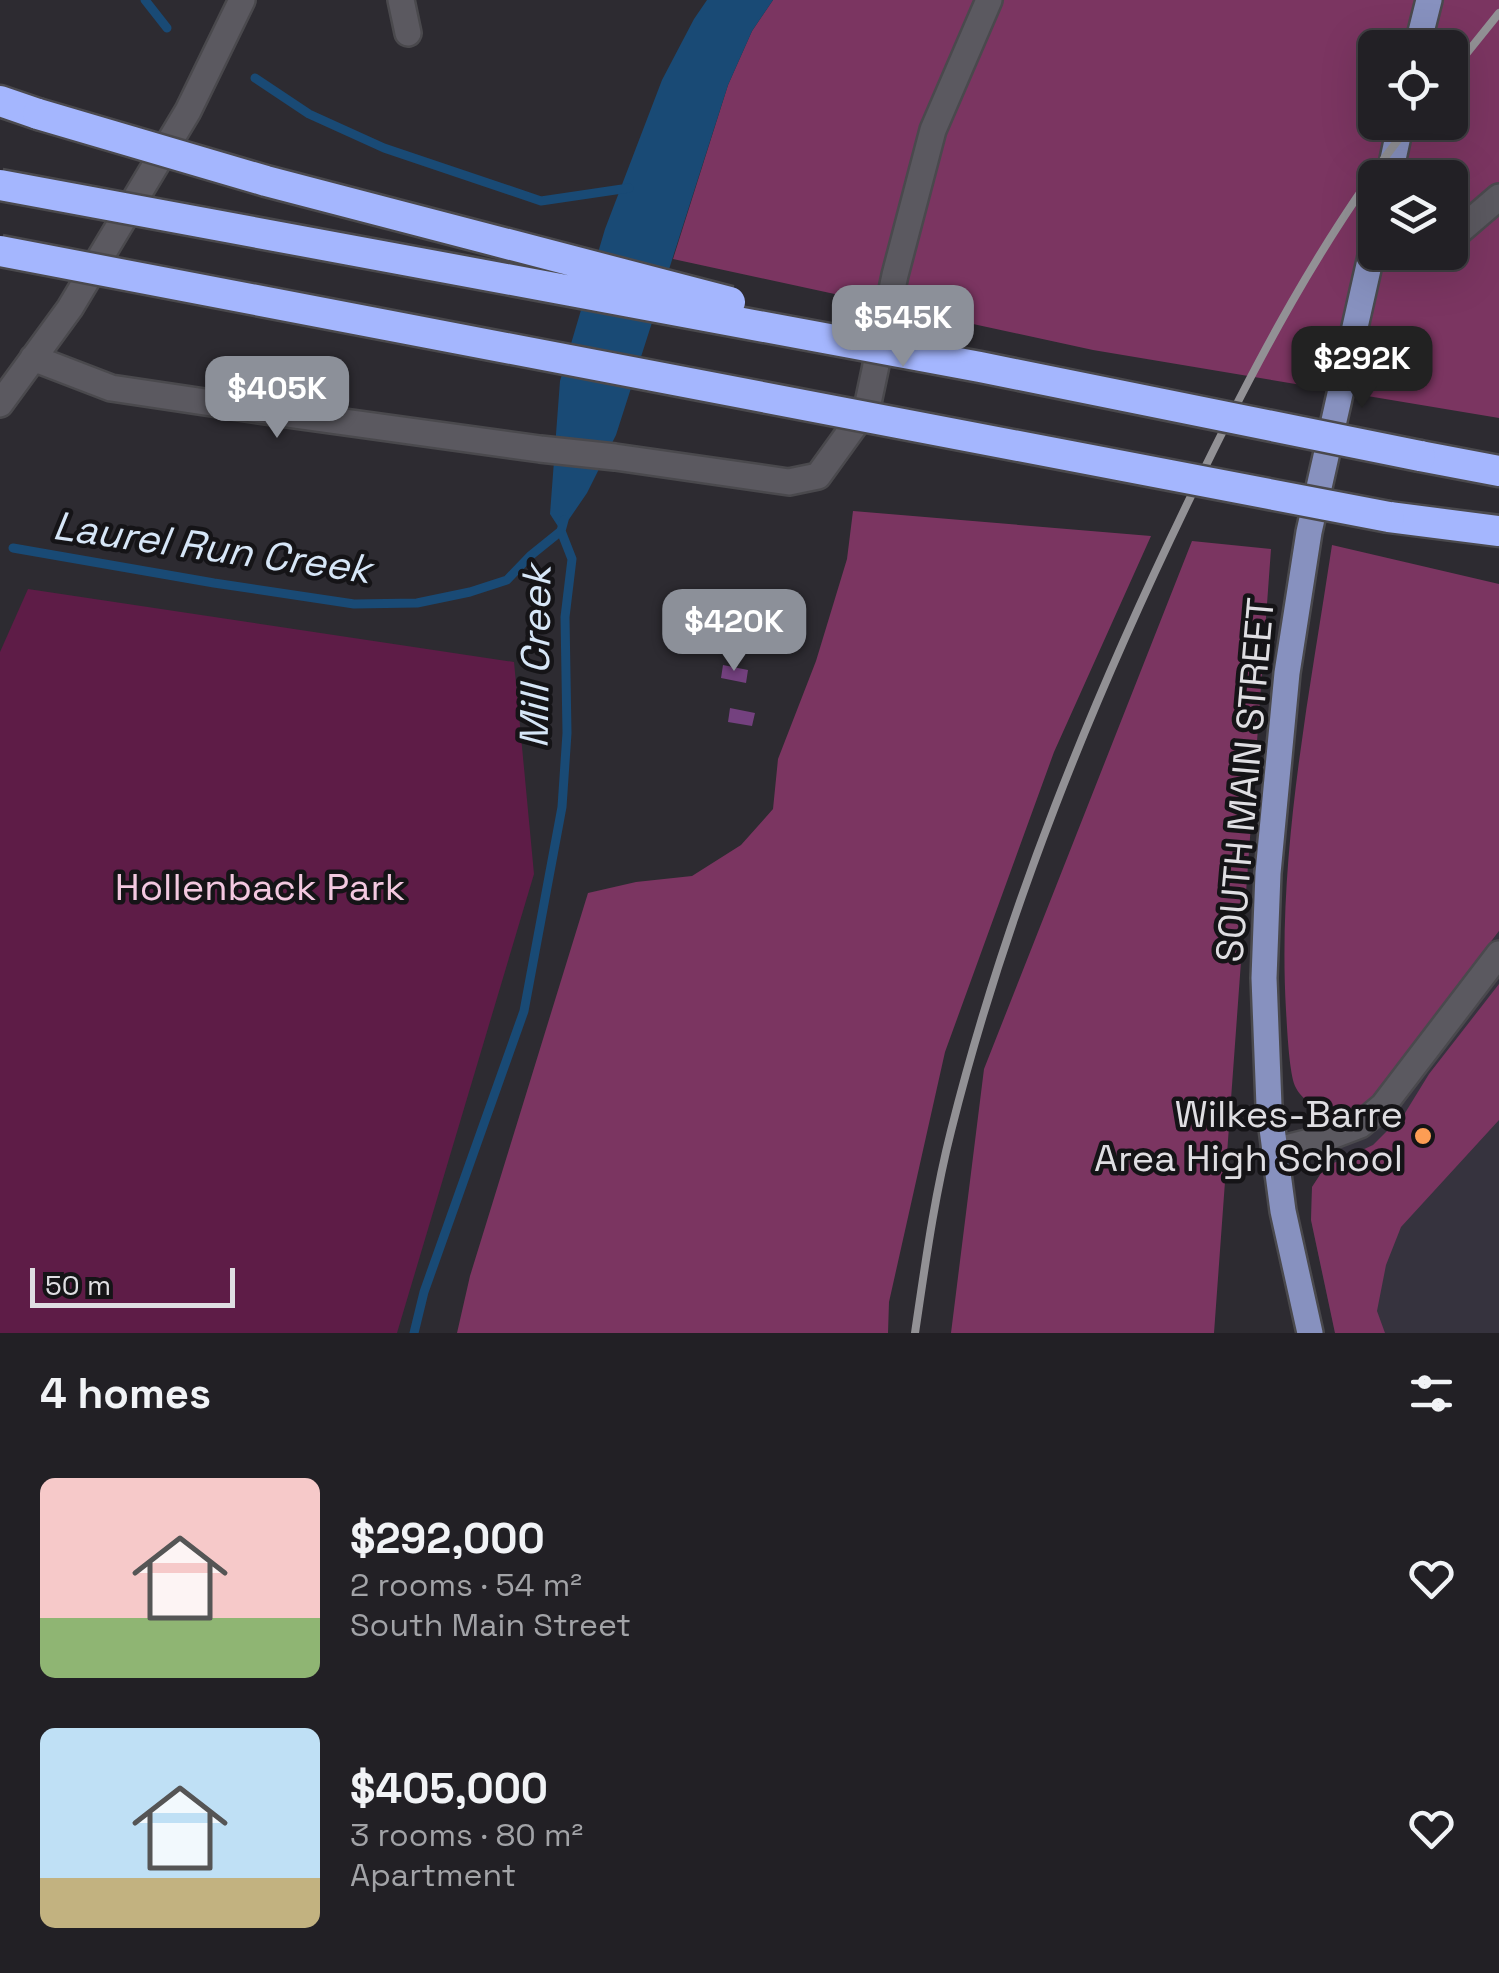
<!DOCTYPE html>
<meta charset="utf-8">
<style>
:root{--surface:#222025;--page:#2a282d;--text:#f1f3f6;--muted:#a2a3a7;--line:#3f3e42;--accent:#8c9099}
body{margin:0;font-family:"Space Grotesk",sans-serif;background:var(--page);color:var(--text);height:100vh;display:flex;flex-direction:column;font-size:38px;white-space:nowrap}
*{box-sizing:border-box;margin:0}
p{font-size:32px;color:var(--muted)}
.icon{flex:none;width:55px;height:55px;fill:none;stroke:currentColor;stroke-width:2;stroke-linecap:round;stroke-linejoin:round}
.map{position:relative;height:1333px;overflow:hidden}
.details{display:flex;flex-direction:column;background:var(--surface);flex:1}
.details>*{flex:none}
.fabs{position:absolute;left:1358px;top:30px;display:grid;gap:20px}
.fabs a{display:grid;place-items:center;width:110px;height:110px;border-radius:15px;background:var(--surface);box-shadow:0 10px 40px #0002,0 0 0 2px var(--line);font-size:50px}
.scale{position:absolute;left:30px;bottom:25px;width:205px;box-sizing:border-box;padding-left:10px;border:5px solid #dfdee2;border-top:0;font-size:28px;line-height:35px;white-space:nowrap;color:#dfdee2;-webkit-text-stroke:8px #151417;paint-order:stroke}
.price{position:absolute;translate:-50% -85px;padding:0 22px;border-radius:20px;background:var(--accent);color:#fff;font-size:32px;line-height:65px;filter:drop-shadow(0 2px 5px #0008)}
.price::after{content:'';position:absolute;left:50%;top:60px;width:30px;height:22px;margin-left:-15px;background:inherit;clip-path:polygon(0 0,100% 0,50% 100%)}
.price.active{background:#222;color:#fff}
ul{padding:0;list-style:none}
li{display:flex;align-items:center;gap:30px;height:250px;padding:0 40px}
li span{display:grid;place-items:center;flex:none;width:280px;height:200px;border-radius:15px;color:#555}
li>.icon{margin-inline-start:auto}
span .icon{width:120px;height:120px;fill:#fffc;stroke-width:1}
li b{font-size:42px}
h2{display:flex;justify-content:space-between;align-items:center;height:120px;padding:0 40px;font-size:42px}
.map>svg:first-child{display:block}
</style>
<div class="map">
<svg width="1499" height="1333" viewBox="0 0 1499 1333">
<rect width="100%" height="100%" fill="#2d2b31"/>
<!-- built -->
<path fill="#36333e" d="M 1499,931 L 1499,1333 L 1335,1333 L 1311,1220 L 1312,1187 L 1367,1104 Z"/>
<!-- green -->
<path fill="#5e1c47" d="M 28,589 L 514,662 L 534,874 L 397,1333 L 0,1333 L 0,652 Z"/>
<!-- forest -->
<path fill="#7b3561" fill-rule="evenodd" d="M 773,0 L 1499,0 L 1499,418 L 1093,350 L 673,259 L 728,85 L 752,31 ZM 1375,48 L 1450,48 L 1450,122 L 1375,122 ZM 1375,178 L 1450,178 L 1450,252 L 1375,252 Z
M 853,511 L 1151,536 L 1054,752 L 945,1052 L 889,1302 L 888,1333 L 457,1333 L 470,1276 L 588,893 L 636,882 L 692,876 L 741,845 L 773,809 L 778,759 L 816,661 L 847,559 Z
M 1192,541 L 1271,549 L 1214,1333 L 951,1333 L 984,1069 Z
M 1332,545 L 1499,584 L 1499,931 L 1367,1104 C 1359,1107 1347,1114 1338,1113 C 1322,1113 1301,1100 1295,1086 C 1289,1072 1287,1026 1286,1010 C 1277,854 1309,699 1332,545 Z
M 1499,984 L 1499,1120 L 1401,1227 L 1386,1265 L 1377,1311 L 1385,1333 L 1335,1333 L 1311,1220 L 1312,1187 L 1325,1167 L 1373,1145 L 1405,1113 L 1429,1074 Z"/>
<!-- water -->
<path fill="#194a75" d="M 707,0 L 773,0 L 752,31 L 728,85 L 616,435 L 587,493 L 561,531 L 550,514 L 560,381 L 605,229 L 662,80 L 694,19 Z"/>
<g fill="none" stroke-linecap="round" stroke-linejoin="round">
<!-- stream -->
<path stroke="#194a75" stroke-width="9" d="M 145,0 L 167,28
M 255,78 L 309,114 L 384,148 L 541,201 L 629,188
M 13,548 L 214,583 L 354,604 L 417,603 L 470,592 L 507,580 L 530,556 L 561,531
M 414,1333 L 424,1292 L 524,1011 L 562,807 L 567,733 L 565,617 L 572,559 L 561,531 L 564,520"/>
</g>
<!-- building -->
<path fill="#74417f" d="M 723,665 L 748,670 L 746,683 L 721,678 Z
M 730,708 L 755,713 L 752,726 L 728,722 Z"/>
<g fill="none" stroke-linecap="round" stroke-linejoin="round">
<!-- minor casing -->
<g stroke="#4a494d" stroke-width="30">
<path id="minor" d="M 401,0 L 408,33
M 1450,239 L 1499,197
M 1406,252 L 1420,252
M 33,358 L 111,388 L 265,411 L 540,449 L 615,457 L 789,482 L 818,476 L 867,408 L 895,275 L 933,130 L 989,0
M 0,404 L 70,308 L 188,111 L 242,0
M 1274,1151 L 1326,1138 L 1360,1125 L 1383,1106 L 1499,954"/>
</g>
<!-- major casing -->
<g stroke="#4a494d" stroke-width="30">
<path id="major" d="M 1417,48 L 1429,0
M 1389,178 L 1401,122
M 1310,1333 L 1283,1211 L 1269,1106 L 1264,978 L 1268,873 L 1287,673 L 1309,532 L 1375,238"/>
</g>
<!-- highway casing -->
<g stroke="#4a494d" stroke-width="35">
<path id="highway" d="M 0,101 L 38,114
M 1420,456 L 1499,471
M 1389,517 L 1499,531"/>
</g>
<!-- minor -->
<use href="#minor" stroke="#5b5960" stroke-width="25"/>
<!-- major -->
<use href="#major" stroke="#8791bf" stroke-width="25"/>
<!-- highway -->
<use href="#highway" stroke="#a4b6fe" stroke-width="30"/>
<!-- rail -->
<path stroke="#929195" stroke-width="8" d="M 1450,74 L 1499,13
M 915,1333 C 925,1266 934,1198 951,1131 C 1006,911 1093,698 1192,494 C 1254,366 1323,234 1412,122"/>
<!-- highway-bridge casing -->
<g stroke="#4a494d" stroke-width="35" stroke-linecap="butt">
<path id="highway-bridge" d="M 38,114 L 266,181 L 730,302
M 0,185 L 980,367 L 1420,456
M 0,251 L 1389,517"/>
</g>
<!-- highway-bridge -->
<use href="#highway-bridge" stroke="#a4b6fe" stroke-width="30"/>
</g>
<!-- markers -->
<circle fill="#fd9d54" stroke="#151417" stroke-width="4" cx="1423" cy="1136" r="10"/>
<g text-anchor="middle" stroke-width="9" stroke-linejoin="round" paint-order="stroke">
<!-- street labels -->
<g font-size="38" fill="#dfdee2" stroke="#151417">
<text transform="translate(1245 780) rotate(-85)" y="13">SOUTH MAIN STREET</text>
</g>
<!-- park labels -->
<g font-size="38" fill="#f3c8e0" stroke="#151417">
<text x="260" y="900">Hollenback Park</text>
</g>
<!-- poi labels -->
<g font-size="38" fill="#dfdee2" stroke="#151417" text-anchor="end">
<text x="1403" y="1127">Wilkes-Barre<tspan x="1403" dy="44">Area High School</tspan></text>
</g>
<!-- water labels -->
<g font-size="40" font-style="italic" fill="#d6e6f7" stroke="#151417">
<text transform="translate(212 547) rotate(8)" y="14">Laurel Run Creek</text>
<text transform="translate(535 657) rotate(-89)" y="14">Mill Creek</text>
</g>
</g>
</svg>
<div class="fabs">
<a><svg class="icon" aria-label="locate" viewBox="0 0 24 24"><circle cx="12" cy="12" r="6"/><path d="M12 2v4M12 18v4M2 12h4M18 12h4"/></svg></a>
<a><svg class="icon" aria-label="layers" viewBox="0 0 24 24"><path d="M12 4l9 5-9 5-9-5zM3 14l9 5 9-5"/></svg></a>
</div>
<div class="scale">50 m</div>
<b class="price" style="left:903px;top:370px">$545K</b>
<b class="price active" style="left:1362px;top:411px">$292K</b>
<b class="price" style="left:277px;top:441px">$405K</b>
<b class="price" style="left:734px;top:674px">$420K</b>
</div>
<section class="details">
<h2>4 homes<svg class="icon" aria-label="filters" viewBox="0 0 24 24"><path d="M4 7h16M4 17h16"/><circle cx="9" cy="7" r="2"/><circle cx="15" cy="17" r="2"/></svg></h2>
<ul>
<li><span style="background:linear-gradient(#f6c9c9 70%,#8fb573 0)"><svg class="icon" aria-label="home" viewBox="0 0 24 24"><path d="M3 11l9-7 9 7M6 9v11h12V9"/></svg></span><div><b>$292,000</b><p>2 rooms · 54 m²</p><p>South Main Street</p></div><svg class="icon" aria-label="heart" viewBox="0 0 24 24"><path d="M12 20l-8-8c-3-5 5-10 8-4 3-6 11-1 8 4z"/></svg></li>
<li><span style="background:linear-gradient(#bfe0f5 75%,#c2b280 0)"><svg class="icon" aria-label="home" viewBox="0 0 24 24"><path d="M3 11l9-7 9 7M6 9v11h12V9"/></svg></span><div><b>$405,000</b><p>3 rooms · 80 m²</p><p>Apartment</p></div><svg class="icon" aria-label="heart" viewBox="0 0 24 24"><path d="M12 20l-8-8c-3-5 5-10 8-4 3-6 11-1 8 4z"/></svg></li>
</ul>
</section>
